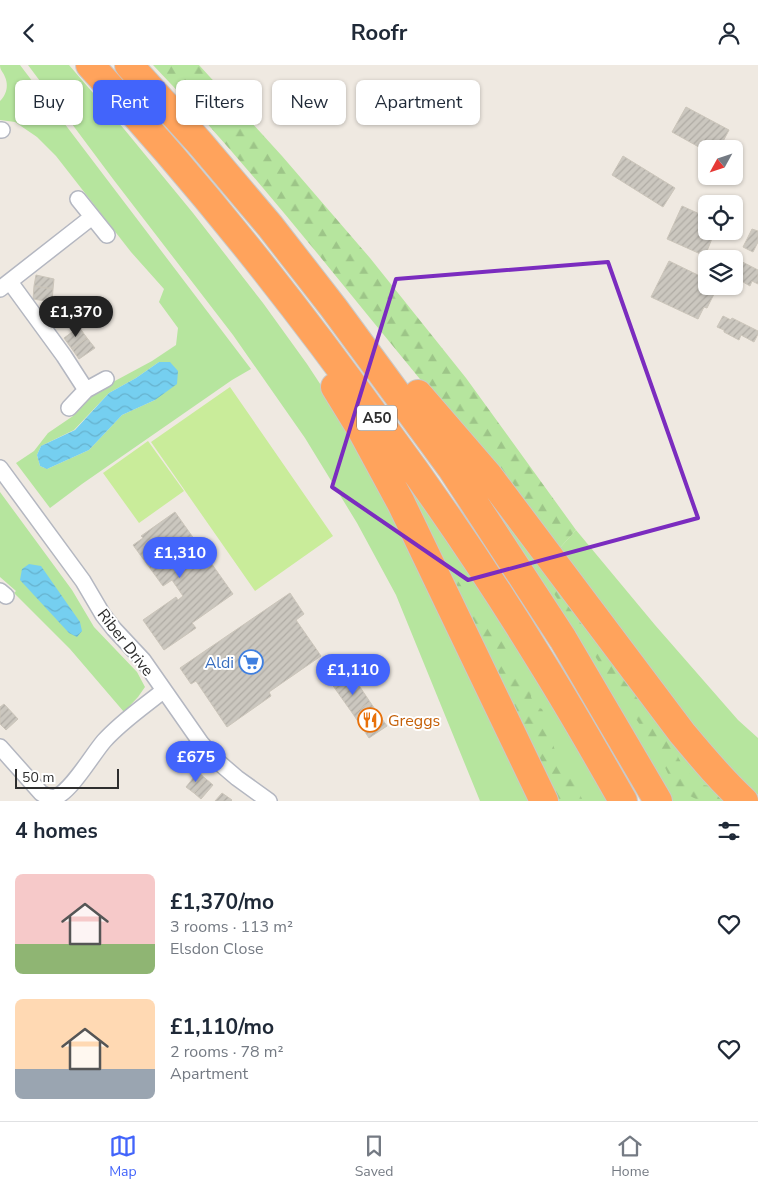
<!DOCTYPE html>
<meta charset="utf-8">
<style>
:root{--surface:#fff;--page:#f2f2f3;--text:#1f2937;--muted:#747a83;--line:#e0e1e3;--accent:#4264fb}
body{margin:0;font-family:"Nunito Sans",sans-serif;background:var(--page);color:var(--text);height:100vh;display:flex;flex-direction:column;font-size:19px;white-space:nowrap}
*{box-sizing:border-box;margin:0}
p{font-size:16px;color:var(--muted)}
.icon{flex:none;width:28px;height:28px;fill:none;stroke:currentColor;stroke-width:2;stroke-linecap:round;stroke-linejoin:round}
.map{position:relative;height:736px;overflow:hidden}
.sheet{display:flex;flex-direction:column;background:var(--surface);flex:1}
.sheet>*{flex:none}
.top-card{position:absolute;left:15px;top:15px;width:500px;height:45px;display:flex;gap:10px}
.needle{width:32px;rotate:230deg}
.fabs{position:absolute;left:698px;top:75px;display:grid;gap:10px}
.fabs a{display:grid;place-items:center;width:45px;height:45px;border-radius:8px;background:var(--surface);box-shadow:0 1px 4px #0004;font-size:25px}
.scale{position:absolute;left:15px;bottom:12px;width:104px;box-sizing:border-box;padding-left:5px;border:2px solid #2e2e2e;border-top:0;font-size:14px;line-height:18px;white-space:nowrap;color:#2e2e2e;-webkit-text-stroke:4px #fff;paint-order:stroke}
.price{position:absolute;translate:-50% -42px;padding:0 11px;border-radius:18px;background:var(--accent);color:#fff;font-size:16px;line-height:32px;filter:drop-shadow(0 1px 2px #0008)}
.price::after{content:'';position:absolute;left:50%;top:30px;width:15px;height:11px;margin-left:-8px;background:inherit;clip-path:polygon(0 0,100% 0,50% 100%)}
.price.selected{background:#222;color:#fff}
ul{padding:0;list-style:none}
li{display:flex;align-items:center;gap:15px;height:125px;padding:0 15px}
li span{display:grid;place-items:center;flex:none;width:140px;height:100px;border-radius:8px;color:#555}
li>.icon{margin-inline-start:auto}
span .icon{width:60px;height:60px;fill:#fffc;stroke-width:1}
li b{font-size:21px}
h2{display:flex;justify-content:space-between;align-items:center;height:60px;padding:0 15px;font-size:21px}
.chip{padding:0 18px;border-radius:8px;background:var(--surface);box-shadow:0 1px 4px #0004;font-size:18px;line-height:45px}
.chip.selected{background:var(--accent);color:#fff}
header{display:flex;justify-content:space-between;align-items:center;height:65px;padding:0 15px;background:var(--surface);font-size:22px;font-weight:700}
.menu{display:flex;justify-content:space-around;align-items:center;height:70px;border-top:1px solid var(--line);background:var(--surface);font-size:14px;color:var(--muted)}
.menu a{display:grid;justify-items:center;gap:2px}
.menu .selected{color:var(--accent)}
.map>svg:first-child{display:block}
</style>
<header><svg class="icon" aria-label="back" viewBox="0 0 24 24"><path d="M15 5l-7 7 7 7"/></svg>Roofr<svg class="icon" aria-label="person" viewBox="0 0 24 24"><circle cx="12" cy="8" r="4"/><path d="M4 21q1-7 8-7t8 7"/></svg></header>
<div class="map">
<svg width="758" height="736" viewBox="0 0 758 736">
<defs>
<pattern id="forest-firs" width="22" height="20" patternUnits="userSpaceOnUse" patternTransform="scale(1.25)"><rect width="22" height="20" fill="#b6e59e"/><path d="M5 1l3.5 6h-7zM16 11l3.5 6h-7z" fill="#9dc588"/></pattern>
<pattern id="water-waves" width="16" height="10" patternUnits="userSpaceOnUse" patternTransform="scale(1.25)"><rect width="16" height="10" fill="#75cff0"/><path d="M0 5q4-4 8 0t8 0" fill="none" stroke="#66b2ce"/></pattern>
<pattern id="building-hatch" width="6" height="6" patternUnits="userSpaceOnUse" patternTransform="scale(1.25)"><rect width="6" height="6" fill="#cbc7bf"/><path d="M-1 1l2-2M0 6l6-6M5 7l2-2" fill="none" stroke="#afaba4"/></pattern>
</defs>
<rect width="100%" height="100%" fill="#efe9e1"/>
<!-- grass -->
<path fill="#b6e59e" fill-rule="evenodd" d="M 0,0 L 20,0 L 251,304 L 232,315 L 82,419 L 50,443 L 16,398 L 34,386 L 48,368 L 73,351 L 91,332 L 113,317 L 152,296 L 176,280 L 178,263 L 159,237 L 164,224 L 131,187 L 56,91 L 37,72 L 15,57 L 0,55 L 0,36 C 6,30 9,21 5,12 C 3,6 0,6 0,0 ZM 159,297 L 155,335 L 122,350 L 89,385 L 47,404 L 40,401 L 37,390 L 41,381 L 74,365 L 109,328 L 136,313 Z
M 28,0 L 69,0 L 124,64 L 193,148 L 263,238 L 307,299 L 330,334 L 372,406 L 534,736 L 480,736 L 396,530 L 357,458 L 305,373 L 233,270 L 113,114 Z
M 352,338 L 417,429 L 523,591 L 608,736 L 551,736 Z
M 442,371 L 731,736 L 670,736 Z
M 0,427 L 72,525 L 94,562 L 137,607 L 145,622 L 138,632 L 124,647 L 70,584 L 14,528 L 16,526 L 0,512 Z
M 576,465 L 655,560 L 738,655 L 758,673 L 758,730 L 728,700 L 693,661 L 558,485 Z"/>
<!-- forest -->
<path fill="url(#forest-firs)" d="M 153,0 L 199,0 L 282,91 L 370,193 L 466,313 L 576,465 L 558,485 C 496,407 433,330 370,253 C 300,167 230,80 153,0 Z
M 533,489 L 669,669 L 678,692 L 686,706 L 702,720 L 710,721 L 725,736 L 698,736 L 698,735 L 688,730 L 678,730 L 662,696 L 648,679 L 642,663 L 530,492 Z
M 448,501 L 460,519 L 474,543 L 498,568 L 505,580 L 511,605 L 532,625 L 531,632 L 535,641 L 542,644 L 545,651 L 545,656 L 548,660 L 551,674 L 557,691 L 573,715 L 583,736 L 554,736 L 446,505 Z"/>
<!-- pitch -->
<path fill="#c9ec9a" d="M 230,322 L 333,471 L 255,526 L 151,377 Z
M 148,376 L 184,426 L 139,458 L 103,408 Z"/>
<!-- water -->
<path fill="url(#water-waves)" d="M 159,297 L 170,297 L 178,306 L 177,319 L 155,335 L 122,350 L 89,385 L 47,404 L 40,401 L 37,390 L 41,381 L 75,365 L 109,328 L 136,313 Z
M 29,499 L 41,501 L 80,557 L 82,566 L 77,572 L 69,568 L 20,515 L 22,504 Z"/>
<!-- building -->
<path fill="url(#building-hatch)" stroke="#cbc5ba" d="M 686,42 L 729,65 L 719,84 L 706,84 L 706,86 L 672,67 Z
M 623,91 L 675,123 L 663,142 L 612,110 Z
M 682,141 L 706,152 L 706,166 L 715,166 L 705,191 L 667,174 Z
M 752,164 L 758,166 L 758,177 L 753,187 L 743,182 Z
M 723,187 L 758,205 L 758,219 L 752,216 L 750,221 L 738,214 L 740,210 L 734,207 L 734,194 L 720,194 Z
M 669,196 L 706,214 L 706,221 L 718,221 L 707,243 L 704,242 L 698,254 L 651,232 Z
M 36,210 L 54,214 L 53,224 L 34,221 Z
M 34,221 L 53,224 L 52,237 L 33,234 Z
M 723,251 L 731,255 L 732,253 L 758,266 L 758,269 L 754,277 L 741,270 L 739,275 L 724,267 L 724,265 L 717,262 Z
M 79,262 L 87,273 L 72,284 L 64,273 Z
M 87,273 L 95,283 L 79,294 L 72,284 Z
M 175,447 L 233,529 L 192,558 L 196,563 L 164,585 L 143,555 L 176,532 L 178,535 L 183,531 L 172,515 L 163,521 L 133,480 L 143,473 L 141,471 Z
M 290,528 L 304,549 L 296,555 L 321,591 L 269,627 L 271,631 L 227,662 L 196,616 L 191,619 L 180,603 Z
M 337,590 L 354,613 L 336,625 L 320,602 Z
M 354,613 L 370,637 L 353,649 L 336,625 Z
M 370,637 L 387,661 L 369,673 L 353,649 Z
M 4,639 L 18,654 L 6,665 L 0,659 L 0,642 Z
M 198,707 L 206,714 L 194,728 L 186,722 Z
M 206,714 L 213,720 L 201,734 L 194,728 Z
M 222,728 L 232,735 L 231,736 L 215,736 Z"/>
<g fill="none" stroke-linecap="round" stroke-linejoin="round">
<!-- street casing -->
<g stroke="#b4b7c1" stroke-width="18">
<path id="street" d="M 0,65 L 2,65
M 78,134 L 107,170
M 10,217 L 64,291 L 86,325
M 0,224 L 92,152
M 69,343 L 86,325 L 106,314
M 0,403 L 83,516 L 103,550 L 114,564 L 143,595 L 201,678 L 216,695 L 237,713 L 269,736
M 0,526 L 6,531
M 0,682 L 41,728 C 46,731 50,734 56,732 C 72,725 92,690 104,676 C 121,657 143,642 163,626"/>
</g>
<!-- highway casing -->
<g stroke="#c9c9c9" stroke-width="30">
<path id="highway" d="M 90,0 C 195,113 291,234 381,359 C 438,436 492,516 542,598 C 570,643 597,690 623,736
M 129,0 L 199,77 L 270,161 L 333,242 L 452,404 L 563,574 L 658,736
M 335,322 L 362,366 L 401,438 L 544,736
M 418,329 L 488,410 L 682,668 C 702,692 721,715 744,736"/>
</g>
<!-- street -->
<use href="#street" stroke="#fff" stroke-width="15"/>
<!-- highway -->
<use href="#highway" stroke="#ffa35c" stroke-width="28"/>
</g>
<!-- marked area -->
<path fill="none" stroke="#7b2cbf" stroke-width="4" stroke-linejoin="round" d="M 608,197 L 698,453 L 468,515 L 332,422 L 396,214 Z"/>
<!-- icons -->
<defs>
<g id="supermarket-ring" transform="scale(1.25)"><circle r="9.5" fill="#fff" stroke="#3f7fe0" stroke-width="1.5"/><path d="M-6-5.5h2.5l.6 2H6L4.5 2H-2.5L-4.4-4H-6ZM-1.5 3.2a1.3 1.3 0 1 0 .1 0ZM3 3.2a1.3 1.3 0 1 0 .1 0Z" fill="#3f7fe0"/></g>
<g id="restaurant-ring" transform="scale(1.25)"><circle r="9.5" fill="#fff" stroke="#e8710a" stroke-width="1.5"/><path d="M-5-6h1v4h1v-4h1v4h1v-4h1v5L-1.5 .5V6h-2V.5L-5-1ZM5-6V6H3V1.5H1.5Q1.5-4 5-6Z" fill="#e8710a"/></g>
</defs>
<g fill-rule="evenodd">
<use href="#supermarket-ring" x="251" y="597"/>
<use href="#restaurant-ring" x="370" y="655"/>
</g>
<g text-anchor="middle" stroke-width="4" stroke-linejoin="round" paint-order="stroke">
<!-- shield labels -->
<rect fill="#fff" stroke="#6d6d6d" stroke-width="1" x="357" y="340.5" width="40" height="25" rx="4"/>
<g font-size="15" font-weight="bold" fill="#2e2e2e">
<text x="377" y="358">A50</text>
</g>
<!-- street labels -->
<g font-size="16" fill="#2e2e2e" stroke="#fff">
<text transform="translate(126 577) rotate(52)" y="6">Riber Drive</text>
</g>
<!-- shop labels -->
<g font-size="16" fill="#366cbe" stroke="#fff" text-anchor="end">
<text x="234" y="603">Aldi</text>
</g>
<!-- food labels -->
<g font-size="16" fill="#c56008" stroke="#fff" text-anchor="start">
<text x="388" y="661">Greggs</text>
</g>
</g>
</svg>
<div class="fabs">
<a><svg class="needle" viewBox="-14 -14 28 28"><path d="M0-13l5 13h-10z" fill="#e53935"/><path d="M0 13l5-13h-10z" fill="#747a83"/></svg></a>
<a><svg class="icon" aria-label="locate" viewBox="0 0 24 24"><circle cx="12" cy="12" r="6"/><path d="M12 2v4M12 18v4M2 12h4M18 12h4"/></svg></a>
<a><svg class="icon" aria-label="layers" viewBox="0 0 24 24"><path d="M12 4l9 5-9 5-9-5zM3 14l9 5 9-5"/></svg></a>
</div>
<div class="scale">50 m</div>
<b class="price selected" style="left:76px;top:273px">£1,370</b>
<b class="price" style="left:180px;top:514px">£1,310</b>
<b class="price" style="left:353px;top:631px">£1,110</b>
<b class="price" style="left:196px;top:718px">£675</b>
<div class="top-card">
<a class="chip">Buy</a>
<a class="chip selected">Rent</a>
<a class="chip">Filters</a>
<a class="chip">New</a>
<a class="chip">Apartment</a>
</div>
</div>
<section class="sheet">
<h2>4 homes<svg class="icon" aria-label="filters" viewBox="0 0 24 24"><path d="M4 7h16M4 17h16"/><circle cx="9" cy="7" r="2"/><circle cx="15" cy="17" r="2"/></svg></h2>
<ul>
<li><span style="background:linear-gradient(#f6c9c9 70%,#8fb573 0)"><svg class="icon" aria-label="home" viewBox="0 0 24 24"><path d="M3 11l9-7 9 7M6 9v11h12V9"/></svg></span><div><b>£1,370/mo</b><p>3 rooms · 113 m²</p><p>Elsdon Close</p></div><svg class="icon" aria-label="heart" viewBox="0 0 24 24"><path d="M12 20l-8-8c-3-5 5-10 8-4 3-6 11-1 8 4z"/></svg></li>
<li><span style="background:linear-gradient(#ffd9b3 70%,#9aa5b1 0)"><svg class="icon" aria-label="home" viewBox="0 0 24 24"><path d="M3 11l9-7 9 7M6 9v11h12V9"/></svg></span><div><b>£1,110/mo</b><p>2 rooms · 78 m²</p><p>Apartment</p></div><svg class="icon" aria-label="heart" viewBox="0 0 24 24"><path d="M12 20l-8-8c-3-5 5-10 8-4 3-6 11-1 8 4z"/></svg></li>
</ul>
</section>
<nav class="menu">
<a class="selected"><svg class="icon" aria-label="map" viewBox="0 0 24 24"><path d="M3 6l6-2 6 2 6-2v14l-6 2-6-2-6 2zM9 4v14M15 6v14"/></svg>Map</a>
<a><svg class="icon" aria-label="saved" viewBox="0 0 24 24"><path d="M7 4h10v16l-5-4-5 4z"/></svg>Saved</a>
<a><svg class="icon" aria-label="home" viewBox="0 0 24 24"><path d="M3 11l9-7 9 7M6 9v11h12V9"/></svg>Home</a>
</nav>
